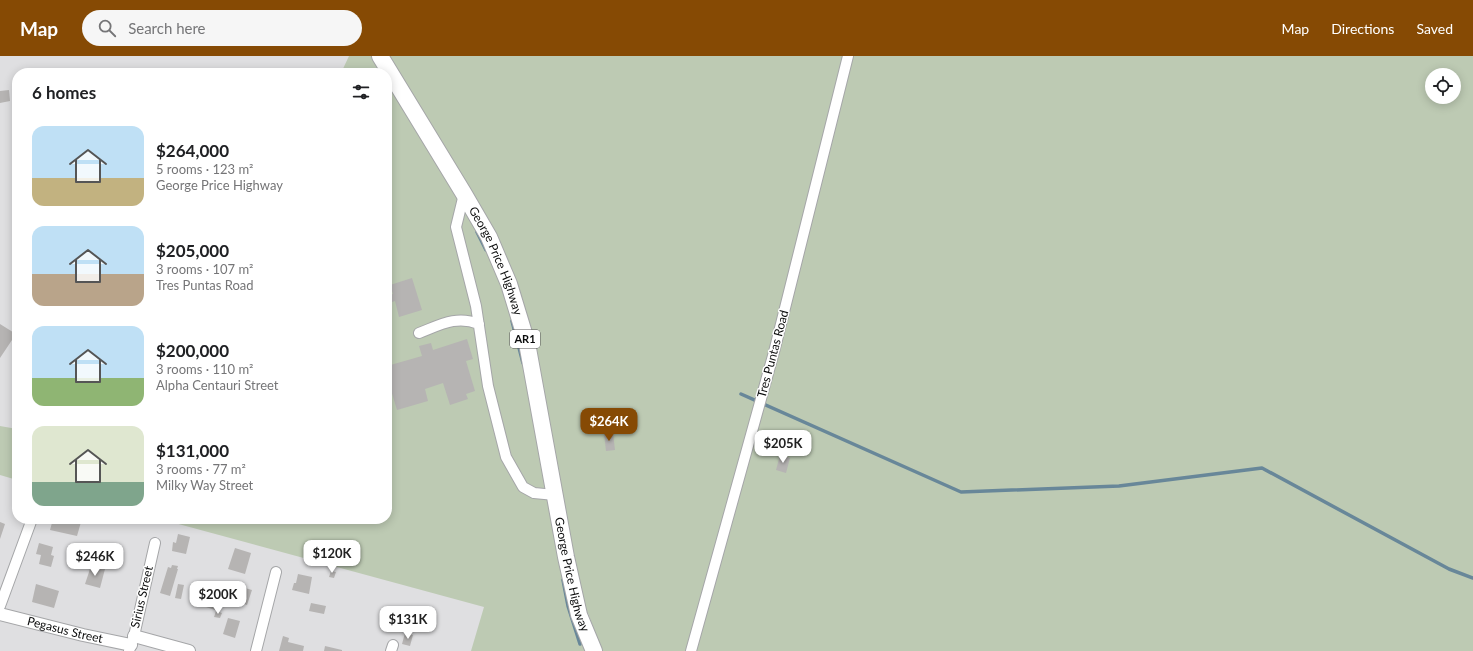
<!DOCTYPE html>
<meta charset="utf-8">
<style>
:root{--surface:#fff;--page:#f6f6f6;--text:#202124;--muted:#757577;--accent:#864a04}
body{margin:0;font-family:Lato,sans-serif;background:var(--page);color:var(--text);height:100vh;display:flex;flex-direction:column;font-size:15px;white-space:nowrap}
*{box-sizing:border-box;margin:0}
p{font-size:13px;color:var(--muted)}
.icon{flex:none;width:22px;height:22px;fill:none;stroke:currentColor;stroke-width:2;stroke-linecap:round;stroke-linejoin:round}
.map{position:relative;flex:1;overflow:hidden}
.sheet{position:absolute;left:12px;top:12px;width:380px;height:456px;display:flex;flex-direction:column;background:var(--surface);border-radius:16px;box-shadow:0 2px 10px #0003}
.sheet>*{flex:none}
.buttons{position:absolute;left:1425px;top:12px;display:grid;gap:8px}
.buttons a{display:grid;place-items:center;width:36px;height:36px;border-radius:50%;background:var(--surface);box-shadow:0 2px 10px #0003;font-size:20px}
.price{position:absolute;translate:-50% -34px;padding:0 9px;border-radius:8px;background:#fff;color:#222;font-size:13px;line-height:26px;filter:drop-shadow(0 1px 2px #0008)}
.price::after{content:'';position:absolute;left:50%;top:24px;width:12px;height:9px;margin-left:-6px;background:inherit;clip-path:polygon(0 0,100% 0,50% 100%)}
.price.active{background:var(--accent);color:#fff}
ul{padding:0;list-style:none}
li{display:flex;align-items:center;gap:12px;height:100px;padding:0 20px}
li span{display:grid;place-items:center;flex:none;width:112px;height:80px;border-radius:12px;color:#555}
li>.icon{margin-inline-start:auto}
span .icon{width:48px;height:48px;fill:#fffc;stroke-width:1}
li b{font-size:17px}
h2{display:flex;justify-content:space-between;align-items:center;height:48px;padding:0 20px;font-size:17px}
header{display:flex;align-items:center;gap:24px;box-sizing:border-box;height:56px;padding:0 20px;background:var(--accent);color:#fff}
header strong{font-size:19px}
nav{display:flex;gap:22px;margin-inline-start:auto;font-size:14px}
.search{width:280px;height:36px;background:var(--page);display:flex;align-items:center;gap:10px;box-sizing:border-box;padding:0 14px;border-radius:22px;color:var(--muted);font-size:15px}
.map>svg:first-child{display:block}
</style>
<header>
<strong>Map</strong>
<div class="search"><svg class="icon" aria-label="search" viewBox="0 0 24 24"><circle cx="10" cy="10" r="6"/><path d="M15 15l6 6"/></svg>Search here</div>
<nav><a>Map</a><a>Directions</a><a>Saved</a></nav>
</header>
<div class="map">
<svg width="1473" height="595" viewBox="0 0 1473 595">
<rect width="100%" height="100%" fill="#dfdfe1"/>
<!-- green -->
<path fill="#bdcab3" fill-rule="evenodd" d="M 349,0 L 1473,0 L 1473,595 L 602,595 L 588,557 L 579,559 L 589,595 L 471,595 L 484,551 L 160,463 L 387,463 L 387,17 L 341,17 ZM 1432,19 L 1454,19 L 1454,41 L 1432,41 Z
M 0,370 L 17,373 L 17,424 L 0,419 Z"/>
<g fill="none" stroke-linecap="round" stroke-linejoin="round">
<!-- stream -->
<path stroke="#688799" stroke-width="3.5" d="M 477,176 L 486,194
M 512,265 L 523,307
M 741,338 L 961,436 L 1119,430 L 1262,412 L 1449,513 L 1473,522
M 563,524 L 568,550 L 580,588"/>
</g>
<!-- building -->
<path fill="#b6b4b3" d="M 9,34 L 10,45 L 0,47 L 0,35 Z
M 412,222 L 422,254 L 399,261 L 395,245 L 389,247 L 387,240 L 387,239 L 393,238 L 390,229 Z
M 0,268 L 16,278 L 0,302 Z
M 467,283 L 473,303 L 466,305 L 475,335 L 466,338 L 468,343 L 450,349 L 443,327 L 425,333 L 428,345 L 397,354 L 387,321 L 387,310 L 422,300 L 419,290 L 431,287 L 433,294 Z
M 604,377 L 613,377 L 615,394 L 606,395 Z
M 780,399 L 790,402 L 786,417 L 776,414 Z
M 53,463 L 70,463 L 81,466 L 77,480 L 50,474 Z
M 0,466 L 5,468 L 0,483 Z
M 178,478 L 190,481 L 186,498 L 172,495 L 173,486 L 176,487 Z
M 39,487 L 53,491 L 51,499 L 54,500 L 51,511 L 39,508 L 41,499 L 36,498 Z
M 235,492 L 251,497 L 245,518 L 228,513 Z
M 172,509 L 178,510 L 177,513 L 178,513 L 170,540 L 160,537 L 168,511 L 171,512 Z
M 91,510 L 105,513 L 100,532 L 85,528 Z
M 331,515 L 336,516 L 334,522 L 329,521 Z
M 298,518 L 312,521 L 309,538 L 292,534 L 294,527 L 296,527 Z
M 36,528 L 59,535 L 54,552 L 32,546 Z
M 178,528 L 184,529 L 181,543 L 175,542 Z
M 238,530 L 252,534 L 247,549 L 232,544 L 234,537 L 231,536 L 232,531 L 237,532 Z
M 208,543 L 221,546 L 218,555 L 206,551 Z
M 311,547 L 326,550 L 324,558 L 309,555 Z
M 216,555 L 222,557 L 220,562 L 214,561 Z
M 228,562 L 240,565 L 235,582 L 223,578 Z
M 405,577 L 413,579 L 410,590 L 402,588 Z
M 283,580 L 289,582 L 288,586 L 304,590 L 303,595 L 279,595 Z
M 325,590 L 342,594 L 342,595 L 324,595 Z"/>
<g fill="none" stroke-linecap="round" stroke-linejoin="round">
<!-- minor casing -->
<g stroke="#a5a6a8" stroke-width="12">
<path id="minor" d="M 464,138 L 456,171 L 476,250 L 488,330 L 506,401 L 523,431 L 534,437 L 555,439
M 419,277 C 440,269 456,259 479,268
M 0,550 L 32,463
M 129,595 L 134,580 L 155,487
M 256,595 L 276,516
M 391,595 L 393,589
M 691,595 L 774,296 L 848,0"/>
</g>
<!-- tertiary casing -->
<g stroke="#a5a6a8" stroke-width="14">
<g id="tertiary">
<path id="s1" d="M 0,558 L 83,579 L 131,589"/>
<path d="M 134,580 L 189,595"/>
</g>
</g>
<!-- trunk casing -->
<g stroke="#a5a6a8" stroke-width="18">
<g id="trunk">
<path id="s2" d="M 380,0 L 464,138 L 489,181 L 509,228 L 527,287 L 566,501 L 579,559 L 594,595"/>
</g>
</g>
<!-- minor -->
<use href="#minor" stroke="#fff" stroke-width="10"/>
<!-- tertiary -->
<use href="#tertiary" stroke="#fff" stroke-width="12"/>
<!-- trunk -->
<use href="#trunk" stroke="#fff" stroke-width="16"/>
</g>
<g text-anchor="middle" stroke-width="3" stroke-linejoin="round" paint-order="stroke">
<!-- shield labels -->
<rect fill="#fff" stroke="#545555" stroke-width="1" x="510" y="274" width="30" height="18" rx="3"/>
<g font-size="11" font-weight="bold" fill="#0b0c0c">
<text x="525" y="287">AR1</text>
</g>
<!-- street labels -->
<g font-size="12" fill="#0b0c0c" stroke="#fff">
<text dy="4" stroke="none"><textPath href="#s2" startOffset="236">George Price Highway</textPath></text>
<text transform="translate(773 298) rotate(-75)" y="4">Tres Puntas Road</text>
<text dy="4" stroke="none"><textPath href="#s2" startOffset="560">George Price Highway</textPath></text>
<text transform="translate(142 541) rotate(-77)" y="4">Sirius Street</text>
<text dy="4" stroke="none"><textPath href="#s1" startOffset="67">Pegasus Street</textPath></text>
</g>
</g>
</svg>
<div class="buttons">
<a><svg class="icon" aria-label="locate" viewBox="0 0 24 24"><circle cx="12" cy="12" r="6"/><path d="M12 2v4M12 18v4M2 12h4M18 12h4"/></svg></a>
</div>
<b class="price active" style="left:609px;top:386px">$264K</b>
<b class="price" style="left:783px;top:408px">$205K</b>
<b class="price" style="left:332px;top:518px">$120K</b>
<b class="price" style="left:95px;top:521px">$246K</b>
<b class="price" style="left:218px;top:559px">$200K</b>
<b class="price" style="left:408px;top:584px">$131K</b>
<section class="sheet">
<h2>6 homes<svg class="icon" aria-label="filters" viewBox="0 0 24 24"><path d="M4 7h16M4 17h16"/><circle cx="9" cy="7" r="2"/><circle cx="15" cy="17" r="2"/></svg></h2>
<ul>
<li><span style="background:linear-gradient(#bfe0f5 65%,#c2b280 0)"><svg class="icon" aria-label="home" viewBox="0 0 24 24"><path d="M3 11l9-7 9 7M6 9v11h12V9"/></svg></span><div><b>$264,000</b><p>5 rooms · 123 m²</p><p>George Price Highway</p></div></li>
<li><span style="background:linear-gradient(#bfe0f5 60%,#b9a48a 0)"><svg class="icon" aria-label="home" viewBox="0 0 24 24"><path d="M3 11l9-7 9 7M6 9v11h12V9"/></svg></span><div><b>$205,000</b><p>3 rooms · 107 m²</p><p>Tres Puntas Road</p></div></li>
<li><span style="background:linear-gradient(#bfe0f5 65%,#8fb573 0)"><svg class="icon" aria-label="home" viewBox="0 0 24 24"><path d="M3 11l9-7 9 7M6 9v11h12V9"/></svg></span><div><b>$200,000</b><p>3 rooms · 110 m²</p><p>Alpha Centauri Street</p></div></li>
<li><span style="background:linear-gradient(#dfe7d0 70%,#7fa58c 0)"><svg class="icon" aria-label="home" viewBox="0 0 24 24"><path d="M3 11l9-7 9 7M6 9v11h12V9"/></svg></span><div><b>$131,000</b><p>3 rooms · 77 m²</p><p>Milky Way Street</p></div></li>
</ul>
</section>
</div>
